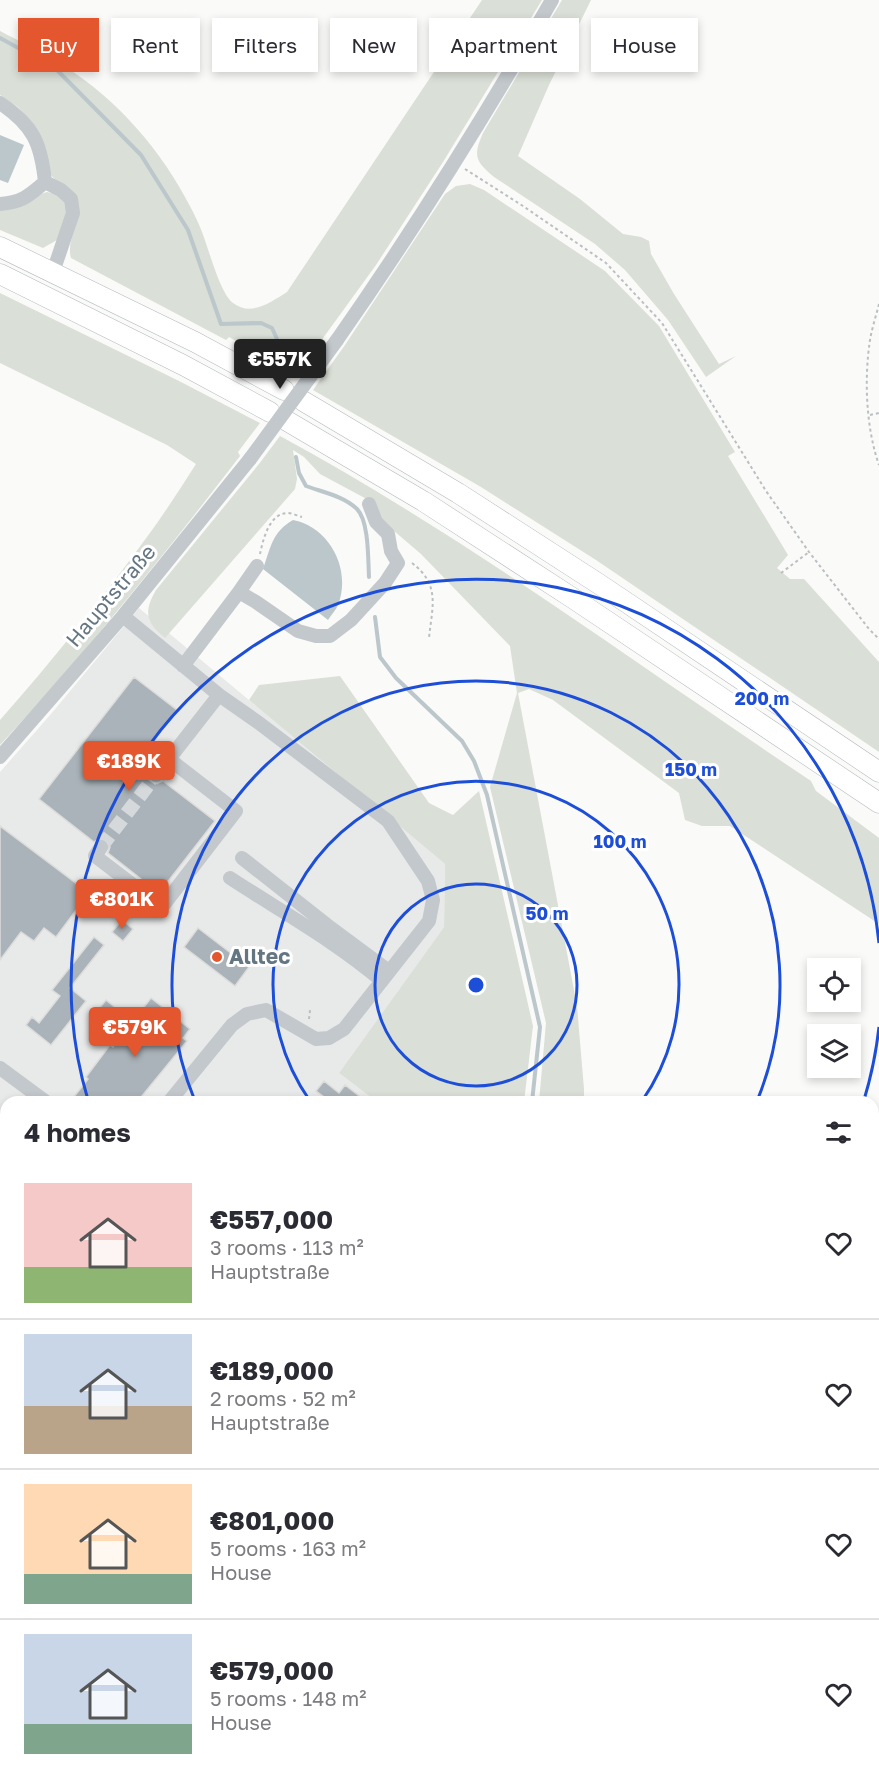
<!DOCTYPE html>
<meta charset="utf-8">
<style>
:root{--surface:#fff;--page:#f2f2f3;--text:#2b2b33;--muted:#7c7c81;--line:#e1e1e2;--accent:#e4572e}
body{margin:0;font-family:"Golos Text",sans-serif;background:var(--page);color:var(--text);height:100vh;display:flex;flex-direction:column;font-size:22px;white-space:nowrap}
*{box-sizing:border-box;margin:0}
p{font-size:20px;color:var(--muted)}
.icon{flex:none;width:33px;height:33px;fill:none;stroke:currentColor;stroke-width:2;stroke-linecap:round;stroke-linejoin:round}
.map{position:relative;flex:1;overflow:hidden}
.sheet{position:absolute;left:0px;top:1096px;width:879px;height:686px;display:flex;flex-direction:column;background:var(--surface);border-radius:18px 18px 0 0;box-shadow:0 3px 9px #0003}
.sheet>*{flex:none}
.hud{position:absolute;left:18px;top:18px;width:843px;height:54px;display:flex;gap:12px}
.controls{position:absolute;left:807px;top:958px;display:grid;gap:12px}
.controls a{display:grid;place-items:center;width:54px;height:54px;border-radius:0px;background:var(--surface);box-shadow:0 3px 9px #0003;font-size:30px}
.price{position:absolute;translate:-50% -51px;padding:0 14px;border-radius:6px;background:var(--accent);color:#fff;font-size:20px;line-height:39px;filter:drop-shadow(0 2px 3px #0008)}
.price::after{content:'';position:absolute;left:50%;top:36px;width:18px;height:14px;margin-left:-9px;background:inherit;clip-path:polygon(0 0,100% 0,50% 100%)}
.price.on{background:#222;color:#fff}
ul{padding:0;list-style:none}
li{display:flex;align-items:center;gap:18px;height:150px;padding:0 24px}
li+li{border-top:2px solid var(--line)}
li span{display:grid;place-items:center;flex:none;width:168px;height:120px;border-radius:0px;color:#555}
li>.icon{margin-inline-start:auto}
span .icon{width:72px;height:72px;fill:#fffc;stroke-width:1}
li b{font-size:26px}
h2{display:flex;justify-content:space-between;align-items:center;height:72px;padding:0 24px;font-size:26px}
.chip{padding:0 21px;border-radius:0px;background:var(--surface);box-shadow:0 3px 9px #0003;font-size:21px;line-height:54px}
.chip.on{background:var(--accent);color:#fff}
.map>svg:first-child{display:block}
</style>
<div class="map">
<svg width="879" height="1781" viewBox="0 0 879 1781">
<rect width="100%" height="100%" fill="#fafaf8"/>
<!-- built -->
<path fill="#e8e9e9" d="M 139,608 L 445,864 L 444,927 L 339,1073 L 377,1102 L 6,1102 L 6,1299 L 0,1296 L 0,772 L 51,714 Z
M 345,1776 L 410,1776 L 411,1781 L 342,1781 Z"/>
<!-- green -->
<path fill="#dadfd7" d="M 482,0 L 542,0 L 443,162 L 376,265 L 297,374 L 229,337 L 226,340 L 71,258 C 65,237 87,217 75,197 C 69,188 57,183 50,174 L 31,121 L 18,107 L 0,95 L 0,31 C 21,42 44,53 64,66 C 118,100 162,151 191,208 C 195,216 199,224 202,232 C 209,250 220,293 233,303 C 251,317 271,302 287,292 Z
M 562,0 L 591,0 L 549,85 L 518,156 L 580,199 L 623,234 L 641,237 L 649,241 L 651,254 L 674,294 L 719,364 L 736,356 L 706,377 L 668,320 L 625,270 L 595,244 L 494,177 C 475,161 473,156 483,133 Z
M 470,184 L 484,190 L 605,271 L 659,326 L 735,452 L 728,456 L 788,555 L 777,568 L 790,579 L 804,579 L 879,662 L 879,752 L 596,560 L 481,487 L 313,390 L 345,345 L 445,194 L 456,186 Z
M 47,192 L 56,194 L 68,203 L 67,212 L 57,240 L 43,248 L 0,230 L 0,208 Z
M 0,293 L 179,381 L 260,423 L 238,452 L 240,456 C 164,555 85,654 0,745 L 0,720 C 52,661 101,600 147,537 C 164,514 180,489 196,464 L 167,445 L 0,363 Z
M 280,436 C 466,537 636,664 811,781 L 816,791 L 879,838 L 879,924 L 730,826 L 702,826 L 685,820 L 679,793 L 553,700 L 529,689 L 518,693 L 577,1006 L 584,1089 L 584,1102 L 539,1102 L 546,1023 L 490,787 L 517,693 L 510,646 L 421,554 L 380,519 L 376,504 L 320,474 L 304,457 L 293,450 L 297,479 L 295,489 L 165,638 C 145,622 144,611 156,590 L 259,464 Z
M 340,676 L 429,803 L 453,815 L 479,791 L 533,1026 L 524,1102 L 377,1102 L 339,1073 L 444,927 L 445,864 L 249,700 L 259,685 Z
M 0,1580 L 4,1616 L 6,1619 L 6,1776 L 83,1776 L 80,1781 L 0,1781 Z
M 410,1776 L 560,1776 L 564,1781 L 411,1781 Z"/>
<!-- water -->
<path fill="#bbc7cb" d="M 0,135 L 24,145 L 8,183 L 0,180 Z
M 293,520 C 329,527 352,569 338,605 C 336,610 331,615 328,620 L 263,569 C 271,547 272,532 293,520 Z"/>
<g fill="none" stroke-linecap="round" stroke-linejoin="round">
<!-- stream -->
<path stroke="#bbc7cb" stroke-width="4" d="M 0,38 L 55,68 L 141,155 L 188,230 L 221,324 L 261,323 L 272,328 L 277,339 L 280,360
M 296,457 L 299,473 L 306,486 C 322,492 344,496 357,509 C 369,521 368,559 369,577
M 375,617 L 380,657 L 396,678 L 462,741 L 474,761 L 487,795 L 540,1027 L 532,1102
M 549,1776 L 551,1781"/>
</g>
<!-- building -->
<path fill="#aab3b9" stroke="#dcdcda" stroke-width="1.5" d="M 134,677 L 177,710 L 138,761 L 149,769 L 147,774 L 148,779 L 155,784 L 163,781 L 215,821 L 159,893 L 108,853 L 110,847 L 106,840 L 101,838 L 94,842 L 39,799 Z
M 0,826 L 89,893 L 56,937 L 44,928 L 34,941 L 21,932 L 0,960 Z
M 122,920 L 133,929 L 123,941 L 112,932 Z
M 198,928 L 249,967 L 235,986 L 184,947 Z
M 94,937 L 104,945 L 70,988 L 86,1001 L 51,1045 L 26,1025 L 32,1017 L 39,1023 L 60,996 L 52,990 Z
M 151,998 L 190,1029 L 183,1038 L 187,1041 L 137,1102 L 79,1102 L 73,1098 L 88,1079 L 86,1077 L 110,1045 L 113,1047 Z
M 106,1000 L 117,1009 L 105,1024 L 94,1015 Z
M 324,1081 L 339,1093 L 345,1085 L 367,1102 L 331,1102 L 316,1091 Z"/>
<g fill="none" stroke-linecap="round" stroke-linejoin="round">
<!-- minor-tunnel -->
<path stroke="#d5d9db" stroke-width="14" stroke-dasharray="14 7" stroke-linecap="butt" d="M 101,847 L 156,775"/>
<!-- major casing -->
<g stroke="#b5babe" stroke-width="18">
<path id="major" d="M 0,1312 L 6,1314
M 873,1437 L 879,1436"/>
</g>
<!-- highway casing -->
<g stroke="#b4b9bd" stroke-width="21">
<path id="highway" d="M 0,247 L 195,342 L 284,390
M 0,274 L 183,365 L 270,412
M 303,401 L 458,493 L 599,584 L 879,772
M 287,421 L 423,501 L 571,597 L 879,803"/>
</g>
<!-- path -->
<path stroke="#bbbfc2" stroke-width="2" stroke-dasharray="3 3" stroke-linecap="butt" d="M 465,169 L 523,206 L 606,263 L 662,323 L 766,491 L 809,552 L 869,629 L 879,639
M 879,304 C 876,316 872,328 870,340 C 864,379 866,428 879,465
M 870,415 L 879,413
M 260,554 C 263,540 269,513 288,513 C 292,513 298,516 302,517
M 412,563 C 441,585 432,607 429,638
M 781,573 L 809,552
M 309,1019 L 310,1010
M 0,1344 L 6,1347
M 873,1469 L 879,1468
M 0,1541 L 6,1541"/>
<!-- minor -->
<path stroke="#c3c8cc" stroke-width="14" d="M 0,103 C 33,125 41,143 45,182
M 45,182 L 61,190 L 71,199 L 73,213 L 53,272
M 0,204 C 23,202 28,196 45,182
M 337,340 C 414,230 485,116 552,0
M 239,592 L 256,602 L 298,631 L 316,636 L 330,636 L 351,620 L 385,583 L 398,563 L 391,551 L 388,534 L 376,522 L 369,504
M 123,616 L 219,695 L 259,723 L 388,821 L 428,881 L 433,900 L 429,921 L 344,1029 L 329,1038 L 316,1039 L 266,1010 L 247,1014 L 232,1025 L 169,1102
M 183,666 L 239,592 L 257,566
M 0,757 L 123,616 L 250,459
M 169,759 L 219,695
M 101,847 L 95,856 L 162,907 L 236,811 L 169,759 L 156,775
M 242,858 L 327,925 L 389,971
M 230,878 C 282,912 335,941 382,981
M 0,1068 L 46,1102
M 0,1239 L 6,1242
M 873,1373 L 879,1374
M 873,1704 L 879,1701
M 485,1781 L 488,1776"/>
<!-- major -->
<use href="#major" stroke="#fff" stroke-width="16"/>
<!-- highway -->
<use href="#highway" stroke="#fff" stroke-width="20"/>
<!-- minor-bridge -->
<path stroke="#c3c8cc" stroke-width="14" d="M 250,459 L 337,340"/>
</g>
<!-- distance rings -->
<g fill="none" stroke="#1d4ed8" stroke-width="3">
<circle cx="476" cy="985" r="101"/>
<path d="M310 1101A203 203 0 1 1 642 1101"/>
<path d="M195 1101A304 304 0 1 1 757 1101"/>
<path d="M879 1027A405 405 0 0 1 864 1100M88 1100A405 405 0 1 1 879 943"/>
</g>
<!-- markers -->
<circle fill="#e4572e" stroke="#fff" stroke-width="2" cx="217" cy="957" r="6"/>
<g text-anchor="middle" stroke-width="6" stroke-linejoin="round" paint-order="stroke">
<!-- street labels -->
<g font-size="21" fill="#657683" stroke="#fff">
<text transform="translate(111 596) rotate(-50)" y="7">Hauptstraße</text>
</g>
<!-- poi labels -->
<g font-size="21" font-weight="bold" fill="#657683" stroke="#fff" text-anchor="start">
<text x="229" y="964">Alltec</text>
</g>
</g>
<circle cx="476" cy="985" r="9" fill="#1d4ed8" stroke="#fff" stroke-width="3"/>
<g font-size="18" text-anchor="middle" font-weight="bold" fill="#1d4ed8" stroke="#fff" stroke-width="6" stroke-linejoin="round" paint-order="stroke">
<text x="762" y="705">200 m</text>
<text x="691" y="776">150 m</text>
<text x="620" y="848">100 m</text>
<text x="547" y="920">50 m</text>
</g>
</svg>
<div class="controls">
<a><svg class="icon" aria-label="locate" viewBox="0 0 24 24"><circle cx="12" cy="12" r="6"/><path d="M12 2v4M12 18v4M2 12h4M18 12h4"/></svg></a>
<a><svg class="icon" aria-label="layers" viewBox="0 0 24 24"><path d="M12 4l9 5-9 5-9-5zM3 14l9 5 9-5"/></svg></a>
</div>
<b class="price on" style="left:280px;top:390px">€557K</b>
<b class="price" style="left:129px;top:792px">€189K</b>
<b class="price" style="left:122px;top:930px">€801K</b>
<b class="price" style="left:135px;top:1058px">€579K</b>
<div class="hud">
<a class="chip on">Buy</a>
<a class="chip">Rent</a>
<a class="chip">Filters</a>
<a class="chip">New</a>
<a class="chip">Apartment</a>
<a class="chip">House</a>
</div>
<section class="sheet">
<h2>4 homes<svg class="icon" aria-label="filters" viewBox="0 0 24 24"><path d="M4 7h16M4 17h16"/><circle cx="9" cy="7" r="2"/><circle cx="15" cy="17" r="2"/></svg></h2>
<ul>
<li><span style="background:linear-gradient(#f6c9c9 70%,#8fb573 0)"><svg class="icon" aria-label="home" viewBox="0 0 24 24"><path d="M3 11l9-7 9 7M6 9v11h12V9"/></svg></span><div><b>€557,000</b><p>3 rooms · 113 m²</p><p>Hauptstraße</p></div><svg class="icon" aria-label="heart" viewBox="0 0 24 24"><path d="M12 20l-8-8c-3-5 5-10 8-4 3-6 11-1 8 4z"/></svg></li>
<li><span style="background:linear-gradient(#c9d6e8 60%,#b9a48a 0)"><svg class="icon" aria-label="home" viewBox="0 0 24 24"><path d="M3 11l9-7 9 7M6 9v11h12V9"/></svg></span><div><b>€189,000</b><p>2 rooms · 52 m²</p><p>Hauptstraße</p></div><svg class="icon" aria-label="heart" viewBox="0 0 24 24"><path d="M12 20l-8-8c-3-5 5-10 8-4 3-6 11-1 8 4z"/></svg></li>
<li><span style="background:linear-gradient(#ffd9b3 75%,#7fa58c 0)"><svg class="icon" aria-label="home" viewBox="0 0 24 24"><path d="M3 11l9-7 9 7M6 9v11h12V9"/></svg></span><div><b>€801,000</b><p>5 rooms · 163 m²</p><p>House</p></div><svg class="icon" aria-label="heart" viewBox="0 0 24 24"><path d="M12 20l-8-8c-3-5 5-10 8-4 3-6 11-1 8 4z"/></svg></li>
<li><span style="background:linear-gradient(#c9d6e8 75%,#7fa58c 0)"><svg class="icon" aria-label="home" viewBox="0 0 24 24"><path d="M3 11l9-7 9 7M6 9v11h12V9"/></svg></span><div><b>€579,000</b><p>5 rooms · 148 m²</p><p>House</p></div><svg class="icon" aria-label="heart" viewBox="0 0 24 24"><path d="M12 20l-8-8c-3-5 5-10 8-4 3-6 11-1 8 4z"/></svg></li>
</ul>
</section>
</div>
